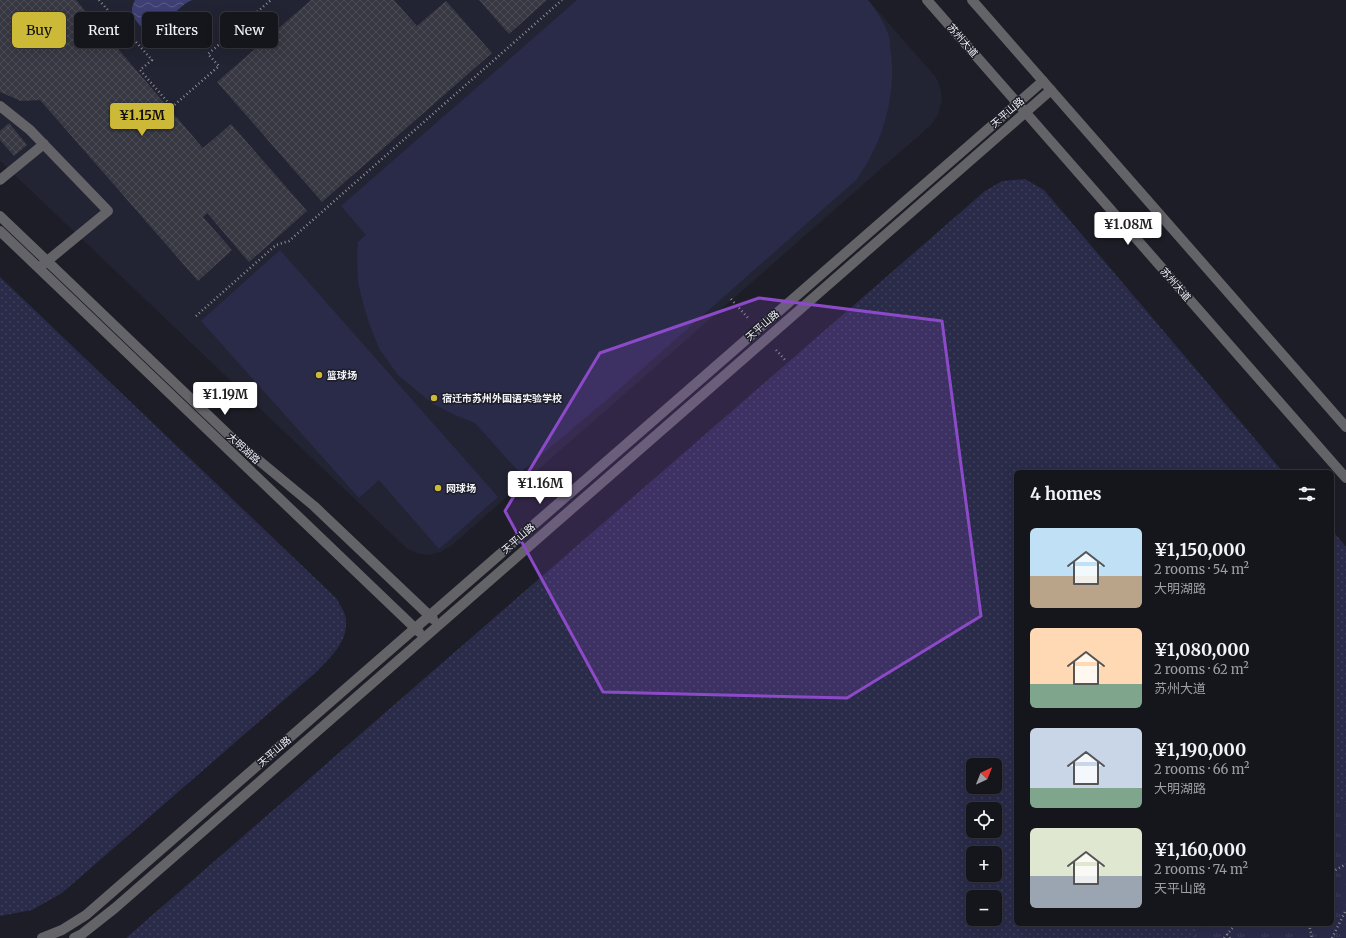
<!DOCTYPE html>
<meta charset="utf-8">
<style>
:root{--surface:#15161c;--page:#222329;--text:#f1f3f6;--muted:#9d9fa3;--line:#34353b;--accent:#cdb938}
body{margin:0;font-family:Merriweather,"Noto Sans SC",serif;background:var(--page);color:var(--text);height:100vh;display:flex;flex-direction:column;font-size:15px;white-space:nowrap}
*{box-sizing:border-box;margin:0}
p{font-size:13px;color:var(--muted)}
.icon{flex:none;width:22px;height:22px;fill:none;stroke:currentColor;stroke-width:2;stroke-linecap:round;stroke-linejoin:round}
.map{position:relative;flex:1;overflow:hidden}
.drawer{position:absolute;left:1014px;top:470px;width:320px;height:456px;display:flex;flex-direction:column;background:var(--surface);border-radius:6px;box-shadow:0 4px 16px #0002,0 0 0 1px var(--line)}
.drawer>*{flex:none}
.banner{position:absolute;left:12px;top:12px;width:380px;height:36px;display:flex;gap:8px}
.needle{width:26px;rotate:43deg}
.controls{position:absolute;left:966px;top:758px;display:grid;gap:8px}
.controls a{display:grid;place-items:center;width:36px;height:36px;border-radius:6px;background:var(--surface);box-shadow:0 4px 16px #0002,0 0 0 1px var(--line);font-size:20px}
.price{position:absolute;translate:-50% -34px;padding:0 9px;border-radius:4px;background:#fff;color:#222;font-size:13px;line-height:26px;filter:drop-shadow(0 1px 2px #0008)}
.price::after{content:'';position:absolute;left:50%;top:24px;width:12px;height:9px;margin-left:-6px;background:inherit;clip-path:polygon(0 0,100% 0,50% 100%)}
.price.current{background:var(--accent);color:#111}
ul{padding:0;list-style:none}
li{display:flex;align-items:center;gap:12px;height:100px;padding:0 16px}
li span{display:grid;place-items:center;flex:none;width:112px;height:80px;border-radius:6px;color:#555}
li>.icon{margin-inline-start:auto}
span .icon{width:48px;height:48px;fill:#fffc;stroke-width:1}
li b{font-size:17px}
h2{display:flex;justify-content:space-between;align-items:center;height:48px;padding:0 16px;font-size:17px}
.tag{padding:0 14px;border-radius:6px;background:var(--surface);box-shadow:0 4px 16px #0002,0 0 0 1px var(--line);font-size:14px;line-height:36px}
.tag.current{background:var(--accent);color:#111}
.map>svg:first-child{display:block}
</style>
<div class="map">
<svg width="1346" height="938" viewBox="0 0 1346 938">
<defs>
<pattern id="grass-dots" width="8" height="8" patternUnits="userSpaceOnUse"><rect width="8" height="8" fill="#292b49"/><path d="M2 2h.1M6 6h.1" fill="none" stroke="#3e405b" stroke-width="1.8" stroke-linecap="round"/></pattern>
<pattern id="park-tufts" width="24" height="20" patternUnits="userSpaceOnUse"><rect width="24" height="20" fill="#292b49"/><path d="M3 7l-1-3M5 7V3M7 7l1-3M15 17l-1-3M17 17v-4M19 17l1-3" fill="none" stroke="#3e405b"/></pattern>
<pattern id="water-waves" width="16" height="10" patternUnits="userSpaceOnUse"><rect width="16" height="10" fill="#3e4074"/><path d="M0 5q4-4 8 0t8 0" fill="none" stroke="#5a5c89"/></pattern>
<pattern id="building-cross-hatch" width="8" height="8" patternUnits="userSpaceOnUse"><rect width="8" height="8" fill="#373842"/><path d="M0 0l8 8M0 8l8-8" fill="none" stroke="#4b4c55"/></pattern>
</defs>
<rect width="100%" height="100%" fill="#1c1d26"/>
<!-- built -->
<path fill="#232433" d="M 0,0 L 868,0 L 936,77 L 941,90 L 942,100 L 938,115 L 931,125 L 451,546 L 440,552 L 429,555 L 420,554 L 408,549 L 401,543 L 0,161 Z"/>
<!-- grass -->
<path fill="url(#grass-dots)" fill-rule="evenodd" d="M 1025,179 L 1044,190 L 1283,472 L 1016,472 L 1016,924 L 1207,924 L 1191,938 L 126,938 L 985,191 L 1002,181 ZM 973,765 L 995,765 L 995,787 L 973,787 ZM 973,809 L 995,809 L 995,831 L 973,831 ZM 973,853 L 995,853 L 995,875 L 973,875 ZM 973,897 L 995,897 L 995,919 L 973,919 Z
M 0,277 L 337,599 C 339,604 344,610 345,615 C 351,640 331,657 315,673 L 62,893 L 32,910 L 0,916 Z
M 1332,530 L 1346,547 L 1346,802 L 1332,815 Z"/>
<!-- park -->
<path fill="url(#park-tufts)" d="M 1346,802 L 1346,938 L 1191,938 L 1207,924 L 1332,924 L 1332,815 Z"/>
<!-- pitch -->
<path fill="#292b49" d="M 577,0 L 868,0 C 875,8 885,24 888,34 C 890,38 890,43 890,46 C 898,92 883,144 856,180 L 616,392 L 520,473 L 475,423 L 457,416 L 433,404 L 398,375 L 380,350 L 370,326 L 364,307 L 358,282 L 357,254 L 358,242 L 366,235 L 341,206 Z
M 280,250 L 498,497 L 439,549 L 379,480 L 359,498 L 201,321 Z"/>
<!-- water -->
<path fill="url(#water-waves)" d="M 135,0 L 192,0 C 185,3 178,9 173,15 C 168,21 165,31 156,33 C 146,34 131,19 132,9 C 132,6 134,3 135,0 Z"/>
<!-- building -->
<path fill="url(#building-cross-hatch)" d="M 0,0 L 76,0 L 203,148 L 231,124 L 307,211 L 249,262 L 207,213 L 203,217 L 232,250 L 198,281 L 40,100 L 21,101 L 0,92 Z
M 311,0 L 394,0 L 417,26 L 446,1 L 492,53 L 322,202 L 217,82 Z
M 479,0 L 547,0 L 509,34 Z
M 9,123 L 27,145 L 14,156 L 0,140 L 0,131 Z"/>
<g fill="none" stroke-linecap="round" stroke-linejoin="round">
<!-- path -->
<path stroke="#8d8e95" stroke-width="2.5" stroke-dasharray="1 3" stroke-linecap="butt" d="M 99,0 L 152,60 L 140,70 L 172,107 L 219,66 L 208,54 L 271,0
M 731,299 L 748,318
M 196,316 L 276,245 L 289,241 L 562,0
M 776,350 L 786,361
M 1332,872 L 1346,864
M 1309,924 L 1312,938
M 1227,934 L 1230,938
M 1224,938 L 1236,924
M 1332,938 L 1346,910"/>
<!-- service -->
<path stroke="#636368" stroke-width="10" d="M 0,106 L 30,130 L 108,211 L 40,267
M 0,180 L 44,144"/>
<!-- minor -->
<path stroke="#636368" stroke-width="10" d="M 0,216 L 233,439 L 314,506 L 433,619
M 0,231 L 419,632
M 42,938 L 62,930 L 86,915 L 1043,81
M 74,938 L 82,934 L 115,908 L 1051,90"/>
<!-- tertiary -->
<path stroke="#636368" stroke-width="10" d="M 927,0 L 1346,478
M 972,0 L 1346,427"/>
</g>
<!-- marked area -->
<path fill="#8d4ac8" fill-opacity="0.2" stroke="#8d4ac8" stroke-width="3" stroke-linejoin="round" d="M 759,298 L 942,321 L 981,616 L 847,698 L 603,692 L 505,511 L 600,353 Z"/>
<!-- markers -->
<g fill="#cdb938" stroke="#1c1d26" stroke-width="1.5">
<circle cx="319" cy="375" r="4"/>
<circle cx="434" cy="398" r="4"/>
<circle cx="438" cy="488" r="4"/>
</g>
<g text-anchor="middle" stroke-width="3" stroke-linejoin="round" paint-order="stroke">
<!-- street labels -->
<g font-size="10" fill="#f3f4fa" stroke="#1c1d26">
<text transform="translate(963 40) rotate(49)" y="4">苏州大道</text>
<text transform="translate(1007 112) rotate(-41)" y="4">天平山路</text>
<text transform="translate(1176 284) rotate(49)" y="4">苏州大道</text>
<text transform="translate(762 325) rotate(-41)" y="4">天平山路</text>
<text transform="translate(244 448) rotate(42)" y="4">大明湖路</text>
<text transform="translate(518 538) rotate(-41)" y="4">天平山路</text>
<text transform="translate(274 751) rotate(-41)" y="4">天平山路</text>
</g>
<!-- poi labels -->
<g font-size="10" font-weight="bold" fill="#f3f4fa" stroke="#1c1d26" text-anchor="start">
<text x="327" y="379">篮球场</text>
<text x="442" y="402">宿迁市苏州外国语实验学校</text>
<text x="446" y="492">网球场</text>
</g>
</g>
</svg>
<div class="controls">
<a><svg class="needle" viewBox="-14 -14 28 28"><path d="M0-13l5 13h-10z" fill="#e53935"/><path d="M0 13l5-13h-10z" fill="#9d9fa3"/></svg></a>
<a><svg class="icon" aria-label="locate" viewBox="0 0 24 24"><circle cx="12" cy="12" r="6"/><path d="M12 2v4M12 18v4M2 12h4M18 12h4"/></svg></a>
<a>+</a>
<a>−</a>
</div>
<b class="price current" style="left:142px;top:137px">¥1.15M</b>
<b class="price" style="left:1128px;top:246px">¥1.08M</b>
<b class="price" style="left:225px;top:416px">¥1.19M</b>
<b class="price" style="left:540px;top:505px">¥1.16M</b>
<div class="banner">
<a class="tag current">Buy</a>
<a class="tag">Rent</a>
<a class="tag">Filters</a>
<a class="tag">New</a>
</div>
<section class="drawer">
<h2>4 homes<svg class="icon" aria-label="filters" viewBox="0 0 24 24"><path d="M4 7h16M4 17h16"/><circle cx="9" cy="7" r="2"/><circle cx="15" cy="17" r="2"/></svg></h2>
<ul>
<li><span style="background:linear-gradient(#bfe0f5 60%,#b9a48a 0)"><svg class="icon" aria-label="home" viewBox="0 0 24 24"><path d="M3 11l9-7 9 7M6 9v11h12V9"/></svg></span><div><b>¥1,150,000</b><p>2 rooms · 54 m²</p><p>大明湖路</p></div></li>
<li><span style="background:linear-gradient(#ffd9b3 70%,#7fa58c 0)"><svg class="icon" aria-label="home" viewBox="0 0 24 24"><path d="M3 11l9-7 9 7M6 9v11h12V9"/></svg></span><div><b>¥1,080,000</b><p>2 rooms · 62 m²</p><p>苏州大道</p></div></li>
<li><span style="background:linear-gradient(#c9d6e8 75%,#7fa58c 0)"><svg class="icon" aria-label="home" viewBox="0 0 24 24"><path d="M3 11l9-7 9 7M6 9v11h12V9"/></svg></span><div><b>¥1,190,000</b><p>2 rooms · 66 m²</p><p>大明湖路</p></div></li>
<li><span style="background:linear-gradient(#dfe7d0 60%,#9aa5b1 0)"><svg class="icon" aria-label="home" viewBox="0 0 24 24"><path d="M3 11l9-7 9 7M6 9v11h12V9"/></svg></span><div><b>¥1,160,000</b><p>2 rooms · 74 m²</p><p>天平山路</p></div></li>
</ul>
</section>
</div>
